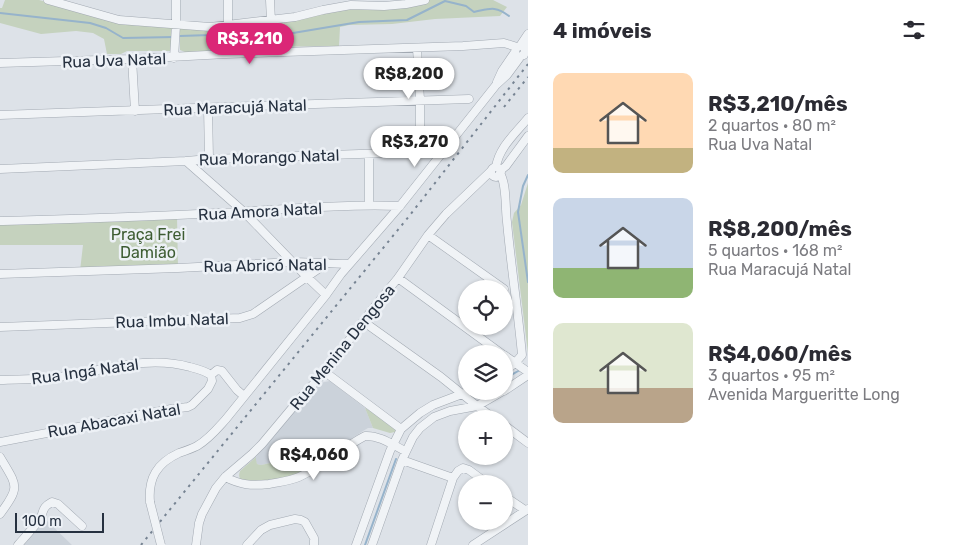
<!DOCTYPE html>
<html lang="pt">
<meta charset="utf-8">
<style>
:root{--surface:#fff;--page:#f7f7f7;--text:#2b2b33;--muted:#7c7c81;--accent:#db2777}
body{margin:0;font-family:Rubik,sans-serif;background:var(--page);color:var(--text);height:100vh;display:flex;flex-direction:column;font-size:19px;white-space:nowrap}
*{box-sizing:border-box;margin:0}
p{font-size:16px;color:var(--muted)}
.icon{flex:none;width:28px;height:28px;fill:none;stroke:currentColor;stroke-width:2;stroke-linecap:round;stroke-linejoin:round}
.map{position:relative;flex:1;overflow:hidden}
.side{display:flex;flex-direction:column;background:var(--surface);width:425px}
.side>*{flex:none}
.fabs{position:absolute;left:458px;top:280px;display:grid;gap:10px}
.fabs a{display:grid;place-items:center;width:55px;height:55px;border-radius:50%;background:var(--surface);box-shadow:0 1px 4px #0004;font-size:25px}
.scale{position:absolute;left:15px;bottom:12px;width:89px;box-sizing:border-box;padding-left:5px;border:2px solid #263140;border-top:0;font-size:14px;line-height:18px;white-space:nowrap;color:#263140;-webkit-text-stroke:4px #edf1f6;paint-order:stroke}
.price{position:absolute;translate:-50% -42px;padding:0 11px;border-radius:18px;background:#fff;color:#222;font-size:16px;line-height:32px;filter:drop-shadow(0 1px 2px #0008)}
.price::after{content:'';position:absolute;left:50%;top:30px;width:15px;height:11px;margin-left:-8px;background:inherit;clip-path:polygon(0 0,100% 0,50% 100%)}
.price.selected{background:var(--accent);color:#fff}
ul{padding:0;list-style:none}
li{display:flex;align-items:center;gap:15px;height:125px;padding:0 25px}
li span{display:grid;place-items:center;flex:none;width:140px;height:100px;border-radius:10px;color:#555}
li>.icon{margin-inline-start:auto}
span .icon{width:60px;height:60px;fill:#fffc;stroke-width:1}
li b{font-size:21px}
h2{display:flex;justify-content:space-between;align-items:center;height:60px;padding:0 25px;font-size:21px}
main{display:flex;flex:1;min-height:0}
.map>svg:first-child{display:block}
</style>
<main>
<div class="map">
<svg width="528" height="545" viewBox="0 0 528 545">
<rect width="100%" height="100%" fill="#dde2e8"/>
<!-- built -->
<path fill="#cbd2da" d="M 330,381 L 365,408 L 373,428 L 368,428 L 363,431 L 307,468 L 298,457 L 261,465 L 257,464 L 255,460 L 256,457 L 309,393 L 320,383 Z
M 44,518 L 72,545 L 23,545 Z"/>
<!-- green -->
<path fill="#c5d2be" d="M 5,0 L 39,0 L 137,26 L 171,26 L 173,28 L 171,51 L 127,51 L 121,54 L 107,54 L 104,39 L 93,33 L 76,31 L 41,34 L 0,23 L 0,8 L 2,8 Z
M 430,0 L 493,0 L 507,7 L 500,16 L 435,19 L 392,24 L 349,25 L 340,27 L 339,46 L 256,47 L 246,45 L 216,46 L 205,52 L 185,52 L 180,50 L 180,29 L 182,28 L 336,8 L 425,2 Z
M 528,183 L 528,353 L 512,222 L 514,213 L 521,205 Z
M 177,216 L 178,268 L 80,271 L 83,245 L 0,245 L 0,221 Z
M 365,408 L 392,423 L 396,428 L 395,432 L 390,433 L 373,428 Z
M 256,457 L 256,460 L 257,464 L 261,465 L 298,457 L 307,468 C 305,470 303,471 300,473 C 291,478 252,485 243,481 C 238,479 239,474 240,471 Z"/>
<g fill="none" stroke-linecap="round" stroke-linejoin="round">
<!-- stream -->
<path stroke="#96b3cb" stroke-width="2" d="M 0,13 L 90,23 L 106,28 L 123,38 L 174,37
M 180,36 L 210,35 L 233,31 L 252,33 L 278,39 L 293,33 L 359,22 L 407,20 L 445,1 L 466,6 L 474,12 C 489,9 495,5 509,16
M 528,175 L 523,186 L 518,212 L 528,282
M 504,379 L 520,370
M 479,393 L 483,391
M 365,545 L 396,459"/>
<!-- minor casing -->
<g stroke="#a2a9b2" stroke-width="9">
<path id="minor" d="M 48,0 L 119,20 L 210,27 L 295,17 L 323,10 L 351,5 L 384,6 L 406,4 L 425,0
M 228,0 L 228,26
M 270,0 L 271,21
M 417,48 L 420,100 L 420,152
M 174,58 L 176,25 L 176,0
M 132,59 L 135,111
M 0,63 L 132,59 L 226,54 L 463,46 L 504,43 L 517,47
M 497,82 L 502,71 L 515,52 L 516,48 L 520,46 L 528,34
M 208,107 L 209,159
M 0,115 C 156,110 313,103 469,99
M 369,154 L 369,205
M 186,161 L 209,159 L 420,152 L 441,153
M 496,167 C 499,147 516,133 528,118
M491 172a5 5 0 1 1 10 0a5 5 0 1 1-10 0Z
M 0,169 L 186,161 L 244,212 L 307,277 L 326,295
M 501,170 L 506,166 L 528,136
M 500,173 C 507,185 505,208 507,222 C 511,266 518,311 522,355 L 515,363 L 504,372
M 0,221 C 72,219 145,217 217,213 C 278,210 339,204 400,206
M 428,235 L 504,289
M 0,274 L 178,268 L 294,262 L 349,264
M 398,278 L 502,354
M 364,322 L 441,377 L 477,406 L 495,419
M 0,327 L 240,318 L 253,314 L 327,263
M 504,355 L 528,372
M 325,372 L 401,429
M 211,375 L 217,370 L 222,371 L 237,390 L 244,396
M 0,380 C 22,379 44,380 65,376 C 107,370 147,355 190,367 C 198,369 205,371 211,375
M 504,391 L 528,375
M 504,425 L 528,443
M 0,442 L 171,409 L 188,407 L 192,405 L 208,389 L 212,381 L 211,375
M 0,457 C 17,486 21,486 0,514
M 402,460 L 453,478
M 225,477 C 241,485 251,486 269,484 C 279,482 290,481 299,477 C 323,466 342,448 365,436 C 379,435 393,445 405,451
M 504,496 L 525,510
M 150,502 C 148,478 157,463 179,453 C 185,451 191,449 197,446 C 209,439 217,429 226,419 L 326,295 L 341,274 L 400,206 L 496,85 L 507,75 L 521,56 L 524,55 L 525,50 L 525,48 L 528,44
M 18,545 C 24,538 37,524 41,517 C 44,509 43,507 52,502 L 58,504 L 82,526
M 196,545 L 199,523 L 202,514 L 216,488 L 225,477 L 252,454 L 262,444 L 303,395 L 325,372 L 374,307 L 398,278 L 428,235 L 446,214 L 491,171
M 247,545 L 261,530 L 270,525 L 295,519 L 301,520 L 305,522 L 314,538 L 314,545
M 356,545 L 390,451 L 401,429 L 420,413 L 433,405 L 470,391
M 372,545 L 402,460 L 413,437 L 420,428 L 434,417 L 450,411 L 477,406 L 503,391
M 431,545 L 453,478 L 458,471 L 463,468 L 469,470 L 488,484
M 473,545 L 528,509"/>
</g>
<!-- minor -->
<use href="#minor" stroke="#f0f3f6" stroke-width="8"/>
<!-- rail -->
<path stroke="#768392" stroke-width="2" stroke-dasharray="2.5 5" stroke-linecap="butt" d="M 504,107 L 528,77
M 141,545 L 410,215 L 528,64"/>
<!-- minor-bridge casing -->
<g stroke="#a2a9b2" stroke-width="9" stroke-linecap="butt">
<path id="minor-bridge" d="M 150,502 L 161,545"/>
</g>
<!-- minor-bridge -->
<use href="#minor-bridge" stroke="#f0f3f6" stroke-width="8"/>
</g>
<g text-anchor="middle" stroke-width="5" stroke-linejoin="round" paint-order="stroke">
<!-- street labels -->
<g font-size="16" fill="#263140" stroke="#edf1f6">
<text transform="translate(114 60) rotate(-2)" y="6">Rua Uva Natal</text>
<text transform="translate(235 107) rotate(-2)" y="6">Rua Maracujá Natal</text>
<text transform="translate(269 157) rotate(-2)" y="6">Rua Morango Natal</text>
<text transform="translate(260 211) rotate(-3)" y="6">Rua Amora Natal</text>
<text transform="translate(265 265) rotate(-1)" y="6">Rua Abricó Natal</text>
<text transform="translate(172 320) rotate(-2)" y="6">Rua Imbu Natal</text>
<text transform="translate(342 347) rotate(-51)" y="6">Rua Menina Dengosa</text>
<text transform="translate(85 371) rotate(-8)" y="6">Rua Ingá Natal</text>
<text transform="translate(114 420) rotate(-10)" y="6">Rua Abacaxi Natal</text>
</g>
<!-- park labels -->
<g font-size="16" fill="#3d5c32" stroke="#edf1f6">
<text x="148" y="240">Praça Frei<tspan x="148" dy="18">Damião</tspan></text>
</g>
</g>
</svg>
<div class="fabs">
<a><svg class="icon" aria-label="locate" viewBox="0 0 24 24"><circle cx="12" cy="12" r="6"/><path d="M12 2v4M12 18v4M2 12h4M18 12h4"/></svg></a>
<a><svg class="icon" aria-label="layers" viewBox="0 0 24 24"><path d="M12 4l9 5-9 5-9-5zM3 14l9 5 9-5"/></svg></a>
<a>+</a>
<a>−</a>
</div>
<div class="scale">100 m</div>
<b class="price selected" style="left:250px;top:65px">R$3,210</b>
<b class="price" style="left:409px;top:100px">R$8,200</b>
<b class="price" style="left:415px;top:168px">R$3,270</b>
<b class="price" style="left:314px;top:481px">R$4,060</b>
</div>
<section class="side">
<h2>4 imóveis<svg class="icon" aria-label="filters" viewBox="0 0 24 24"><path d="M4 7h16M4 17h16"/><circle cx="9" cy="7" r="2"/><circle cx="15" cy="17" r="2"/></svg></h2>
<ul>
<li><span style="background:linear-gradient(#ffd9b3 75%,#c2b280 0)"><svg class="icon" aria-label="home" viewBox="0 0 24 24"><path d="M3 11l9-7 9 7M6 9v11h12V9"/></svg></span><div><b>R$3,210/mês</b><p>2 quartos · 80 m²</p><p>Rua Uva Natal</p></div></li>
<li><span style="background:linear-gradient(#c9d6e8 70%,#8fb573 0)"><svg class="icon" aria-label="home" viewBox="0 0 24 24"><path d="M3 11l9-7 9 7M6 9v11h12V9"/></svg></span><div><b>R$8,200/mês</b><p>5 quartos · 168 m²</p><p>Rua Maracujá Natal</p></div></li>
<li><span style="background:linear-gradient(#dfe7d0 65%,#b9a48a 0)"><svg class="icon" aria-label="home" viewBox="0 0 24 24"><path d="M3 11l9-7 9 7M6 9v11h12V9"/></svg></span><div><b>R$4,060/mês</b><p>3 quartos · 95 m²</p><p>Avenida Margueritte Long</p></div></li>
</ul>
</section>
</main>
